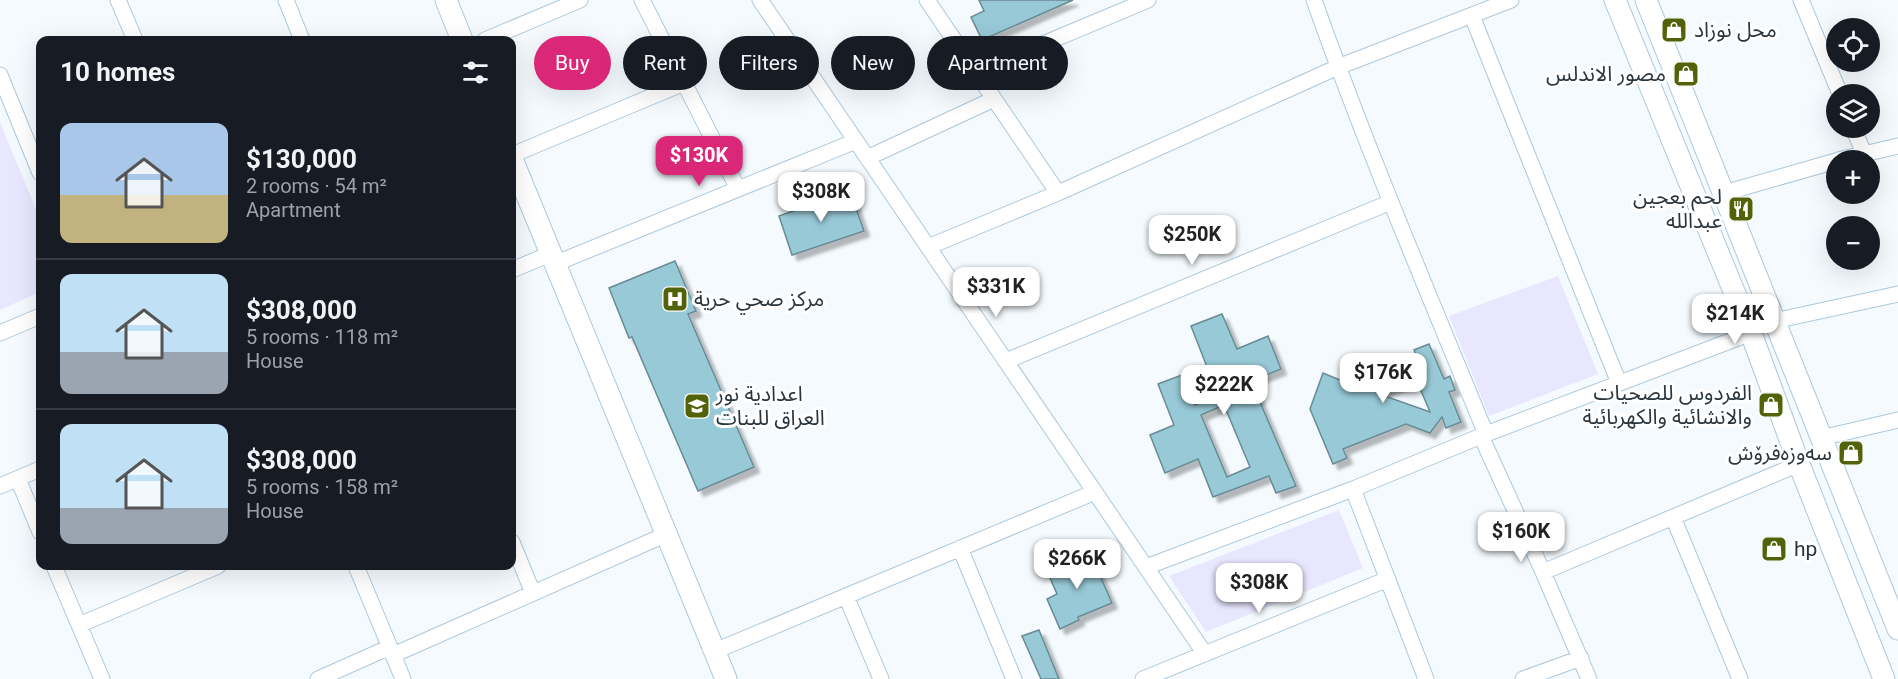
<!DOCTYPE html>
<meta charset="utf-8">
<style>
:root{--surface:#171b24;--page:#20242c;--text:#f1f3f6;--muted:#9ea1a6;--line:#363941;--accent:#db2777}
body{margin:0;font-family:Roboto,"Noto Sans Arabic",sans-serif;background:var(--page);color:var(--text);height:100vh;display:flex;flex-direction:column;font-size:22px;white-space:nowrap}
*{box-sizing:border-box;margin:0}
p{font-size:20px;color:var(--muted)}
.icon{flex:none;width:33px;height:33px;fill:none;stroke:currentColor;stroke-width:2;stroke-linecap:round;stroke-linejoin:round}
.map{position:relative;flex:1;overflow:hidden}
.drawer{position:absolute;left:36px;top:36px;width:480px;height:534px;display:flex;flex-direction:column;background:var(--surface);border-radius:12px;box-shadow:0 6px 24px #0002}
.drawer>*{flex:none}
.hud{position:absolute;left:534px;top:36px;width:570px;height:54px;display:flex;gap:12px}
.tools{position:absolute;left:1826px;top:18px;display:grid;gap:12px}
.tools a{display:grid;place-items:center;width:54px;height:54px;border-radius:50%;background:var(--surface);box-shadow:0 6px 24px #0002;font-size:30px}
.price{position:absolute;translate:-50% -51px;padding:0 14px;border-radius:12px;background:#fff;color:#222;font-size:20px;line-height:39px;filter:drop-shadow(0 2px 3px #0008)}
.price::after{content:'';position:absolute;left:50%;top:36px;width:18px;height:14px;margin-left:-9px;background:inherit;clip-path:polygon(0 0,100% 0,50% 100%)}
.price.selected{background:var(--accent);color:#fff}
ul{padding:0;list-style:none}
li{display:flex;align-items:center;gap:18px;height:150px;padding:0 24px}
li+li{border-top:2px solid var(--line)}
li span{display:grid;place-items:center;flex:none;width:168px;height:120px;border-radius:12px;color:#555}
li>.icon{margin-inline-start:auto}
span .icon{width:72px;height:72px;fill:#fffc;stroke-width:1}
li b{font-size:26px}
h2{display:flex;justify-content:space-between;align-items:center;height:72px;padding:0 24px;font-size:26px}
.tag{padding:0 21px;border-radius:27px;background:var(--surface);box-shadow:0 6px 24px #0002;font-size:21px;line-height:54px}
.tag.selected{background:var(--accent);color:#fff}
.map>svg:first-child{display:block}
</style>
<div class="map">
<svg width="1898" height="679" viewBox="0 0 1898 679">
<defs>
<filter id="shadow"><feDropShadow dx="5.5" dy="5.5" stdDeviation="1.5" flood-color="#0004"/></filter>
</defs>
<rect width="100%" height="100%" fill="#f4fafe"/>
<!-- green -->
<path fill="#e8e7ff" d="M 0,122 L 40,219 L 40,292 L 0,310 Z
M 1558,276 L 1598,374 L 1489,416 L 1449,316 Z
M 1339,510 L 1363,568 L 1206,632 L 1169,576 Z"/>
<!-- building -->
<path fill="#98c9d7" stroke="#688b94" stroke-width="1.5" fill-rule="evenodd" filter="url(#shadow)" d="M 979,0 L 1073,0 L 982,40 L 971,17 L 984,11 Z
M 850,191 L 864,231 L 792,255 L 779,216 Z
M 675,261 L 696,311 L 688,314 L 754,467 L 698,491 L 632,337 L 629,338 L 609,288 Z
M 1222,314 L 1237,349 L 1268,336 L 1281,369 L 1251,381 L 1296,486 L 1276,493 L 1269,476 L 1213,497 L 1198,459 L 1165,473 L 1150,435 L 1174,425 L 1158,384 L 1182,375 L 1195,405 L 1218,395 L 1191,326 ZM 1224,405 L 1250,467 L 1227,477 L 1201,415 Z
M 1429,344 L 1444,379 L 1450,376 L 1455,390 L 1449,392 L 1461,422 L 1446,428 L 1442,417 L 1430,433 L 1406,424 L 1343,449 L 1347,458 L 1333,464 L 1310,409 L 1323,373 L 1352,385 L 1418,359 L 1414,350 ZM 1416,379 L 1430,412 L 1379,394 Z
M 1090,553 L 1112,603 L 1078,617 L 1079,620 L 1060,629 L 1047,599 L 1057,594 L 1047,571 Z
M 1039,630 L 1059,679 L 1041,679 L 1022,636 Z"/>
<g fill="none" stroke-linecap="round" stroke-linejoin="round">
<!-- street casing -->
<g stroke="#acc8dc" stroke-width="17">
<path id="street" d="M 118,0 L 135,40
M 286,0 L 302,40
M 642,0 L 738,189
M 760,0 L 1205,654
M 927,0 L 1058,193
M 1314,0 C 1366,147 1427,290 1486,434
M 1801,0 L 1840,94
M 1472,16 L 1619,383
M 485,40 L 580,0
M 976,72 L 1148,0
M 0,75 L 40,173
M 1853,128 L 1864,153
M 512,155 L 684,83
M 867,158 L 994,99
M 1838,160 L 1898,146
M 1724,193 L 1836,161
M 928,247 L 1058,193 L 1338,67 L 1511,0
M 554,264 L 856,141
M 512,270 L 550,254
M 1774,321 L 1898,294
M 0,333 L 40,316
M 1006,361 L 1391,202
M 1481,436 L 1543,572 L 1589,679
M 1821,438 L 1898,420
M 18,479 L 40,532
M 0,486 L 40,469
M 1353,489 L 1426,679
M 1673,517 L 1740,679
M 512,542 L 533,593
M 960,548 L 1014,679
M 54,566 L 102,679
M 356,566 L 403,679
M 1146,567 L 1353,489 L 1486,434 L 1751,333
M 1543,572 L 1799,464
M 846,596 L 881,679
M 79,625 L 218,566
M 715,651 L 1095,492
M 393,655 L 667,534
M 318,679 L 390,647
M 1143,679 L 1388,579
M 1523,679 L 1581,658"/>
</g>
<!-- secondary casing -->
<g stroke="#acc8dc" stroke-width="23">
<path id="secondary" d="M 446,0 L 462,40
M 1615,0 L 1751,333 L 1799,464 L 1884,679
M 1646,0 L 1898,629
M 512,159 L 726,679"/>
</g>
<!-- street -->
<use href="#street" stroke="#fff" stroke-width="15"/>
<!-- secondary -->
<use href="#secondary" stroke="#fff" stroke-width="21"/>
</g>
<!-- icons -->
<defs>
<g id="shop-square" transform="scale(1.35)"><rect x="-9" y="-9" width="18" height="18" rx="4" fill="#516208" stroke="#fff"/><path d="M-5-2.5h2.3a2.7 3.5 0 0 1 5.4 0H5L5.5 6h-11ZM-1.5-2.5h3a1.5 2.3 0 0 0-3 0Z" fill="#fff"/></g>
<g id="restaurant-square" transform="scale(1.35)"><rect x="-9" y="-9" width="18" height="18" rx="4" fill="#516208" stroke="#fff"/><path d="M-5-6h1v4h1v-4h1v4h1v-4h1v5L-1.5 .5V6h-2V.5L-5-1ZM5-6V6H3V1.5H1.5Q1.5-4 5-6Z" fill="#fff"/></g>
<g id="hospital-square" transform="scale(1.35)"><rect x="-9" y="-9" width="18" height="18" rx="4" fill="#516208" stroke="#fff"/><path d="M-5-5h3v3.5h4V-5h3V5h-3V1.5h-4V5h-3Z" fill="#fff"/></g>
<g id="school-square" transform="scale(1.35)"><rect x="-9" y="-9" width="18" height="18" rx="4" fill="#516208" stroke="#fff"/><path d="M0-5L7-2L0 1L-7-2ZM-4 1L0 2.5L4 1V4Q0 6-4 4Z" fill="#fff"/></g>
</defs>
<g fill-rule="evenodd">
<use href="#shop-square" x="1674" y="30"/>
<use href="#shop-square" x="1686" y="74"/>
<use href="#restaurant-square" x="1741" y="209"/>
<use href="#hospital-square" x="675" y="299"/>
<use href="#shop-square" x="1771" y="405"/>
<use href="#school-square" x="697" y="406"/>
<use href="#shop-square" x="1851" y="453"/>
<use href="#shop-square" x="1774" y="549"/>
</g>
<g text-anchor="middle" stroke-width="6" stroke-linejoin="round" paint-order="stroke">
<!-- poi labels -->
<g font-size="21" fill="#29343c" stroke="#fff" text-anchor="start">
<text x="1694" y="37">محل نوزاد</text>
<text x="1666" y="81" text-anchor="end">مصور الاندلس</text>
<text x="1722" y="204" text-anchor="end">لحم بعجين<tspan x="1722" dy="24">عبدالله</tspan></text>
<text x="694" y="306">مركز صحي حرية</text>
<text x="1752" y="400" text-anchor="end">الفردوس للصحيات<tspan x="1752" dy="24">والانشائية والكهربائية</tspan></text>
<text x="716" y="401">اعدادية نور<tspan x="716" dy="24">العراق للبنات</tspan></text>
<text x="1832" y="460" text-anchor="end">سەوزەفرۆش</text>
<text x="1794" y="556">hp</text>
</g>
</g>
</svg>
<div class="tools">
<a><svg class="icon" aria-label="locate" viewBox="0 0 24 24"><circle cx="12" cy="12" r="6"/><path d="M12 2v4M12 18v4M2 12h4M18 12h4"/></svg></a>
<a><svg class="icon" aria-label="layers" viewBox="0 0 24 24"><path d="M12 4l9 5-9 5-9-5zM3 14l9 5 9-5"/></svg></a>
<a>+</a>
<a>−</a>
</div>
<b class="price selected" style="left:699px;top:187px">$130K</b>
<b class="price" style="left:821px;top:223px">$308K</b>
<b class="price" style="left:1192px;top:266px">$250K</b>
<b class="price" style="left:996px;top:318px">$331K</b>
<b class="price" style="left:1735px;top:345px">$214K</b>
<b class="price" style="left:1383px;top:404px">$176K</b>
<b class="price" style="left:1224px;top:416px">$222K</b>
<b class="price" style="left:1521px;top:563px">$160K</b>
<b class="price" style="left:1077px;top:590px">$266K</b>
<b class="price" style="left:1259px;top:614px">$308K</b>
<div class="hud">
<a class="tag selected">Buy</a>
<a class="tag">Rent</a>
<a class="tag">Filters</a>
<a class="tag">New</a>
<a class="tag">Apartment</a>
</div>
<section class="drawer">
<h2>10 homes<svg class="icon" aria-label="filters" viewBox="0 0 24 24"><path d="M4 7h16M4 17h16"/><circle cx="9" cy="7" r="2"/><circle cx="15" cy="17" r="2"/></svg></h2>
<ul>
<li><span style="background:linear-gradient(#a9c7e8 60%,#c2b280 0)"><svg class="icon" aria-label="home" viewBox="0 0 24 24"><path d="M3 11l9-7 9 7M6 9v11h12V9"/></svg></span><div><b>$130,000</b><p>2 rooms · 54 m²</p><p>Apartment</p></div></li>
<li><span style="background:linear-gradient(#bfe0f5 65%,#9aa5b1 0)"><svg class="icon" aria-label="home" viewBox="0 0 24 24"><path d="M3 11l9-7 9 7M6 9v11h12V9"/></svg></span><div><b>$308,000</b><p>5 rooms · 118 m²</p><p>House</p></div></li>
<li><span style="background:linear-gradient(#bfe0f5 70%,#9aa5b1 0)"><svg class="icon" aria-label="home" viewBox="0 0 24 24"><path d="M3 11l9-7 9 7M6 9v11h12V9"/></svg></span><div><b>$308,000</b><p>5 rooms · 158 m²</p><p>House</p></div></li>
</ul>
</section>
</div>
